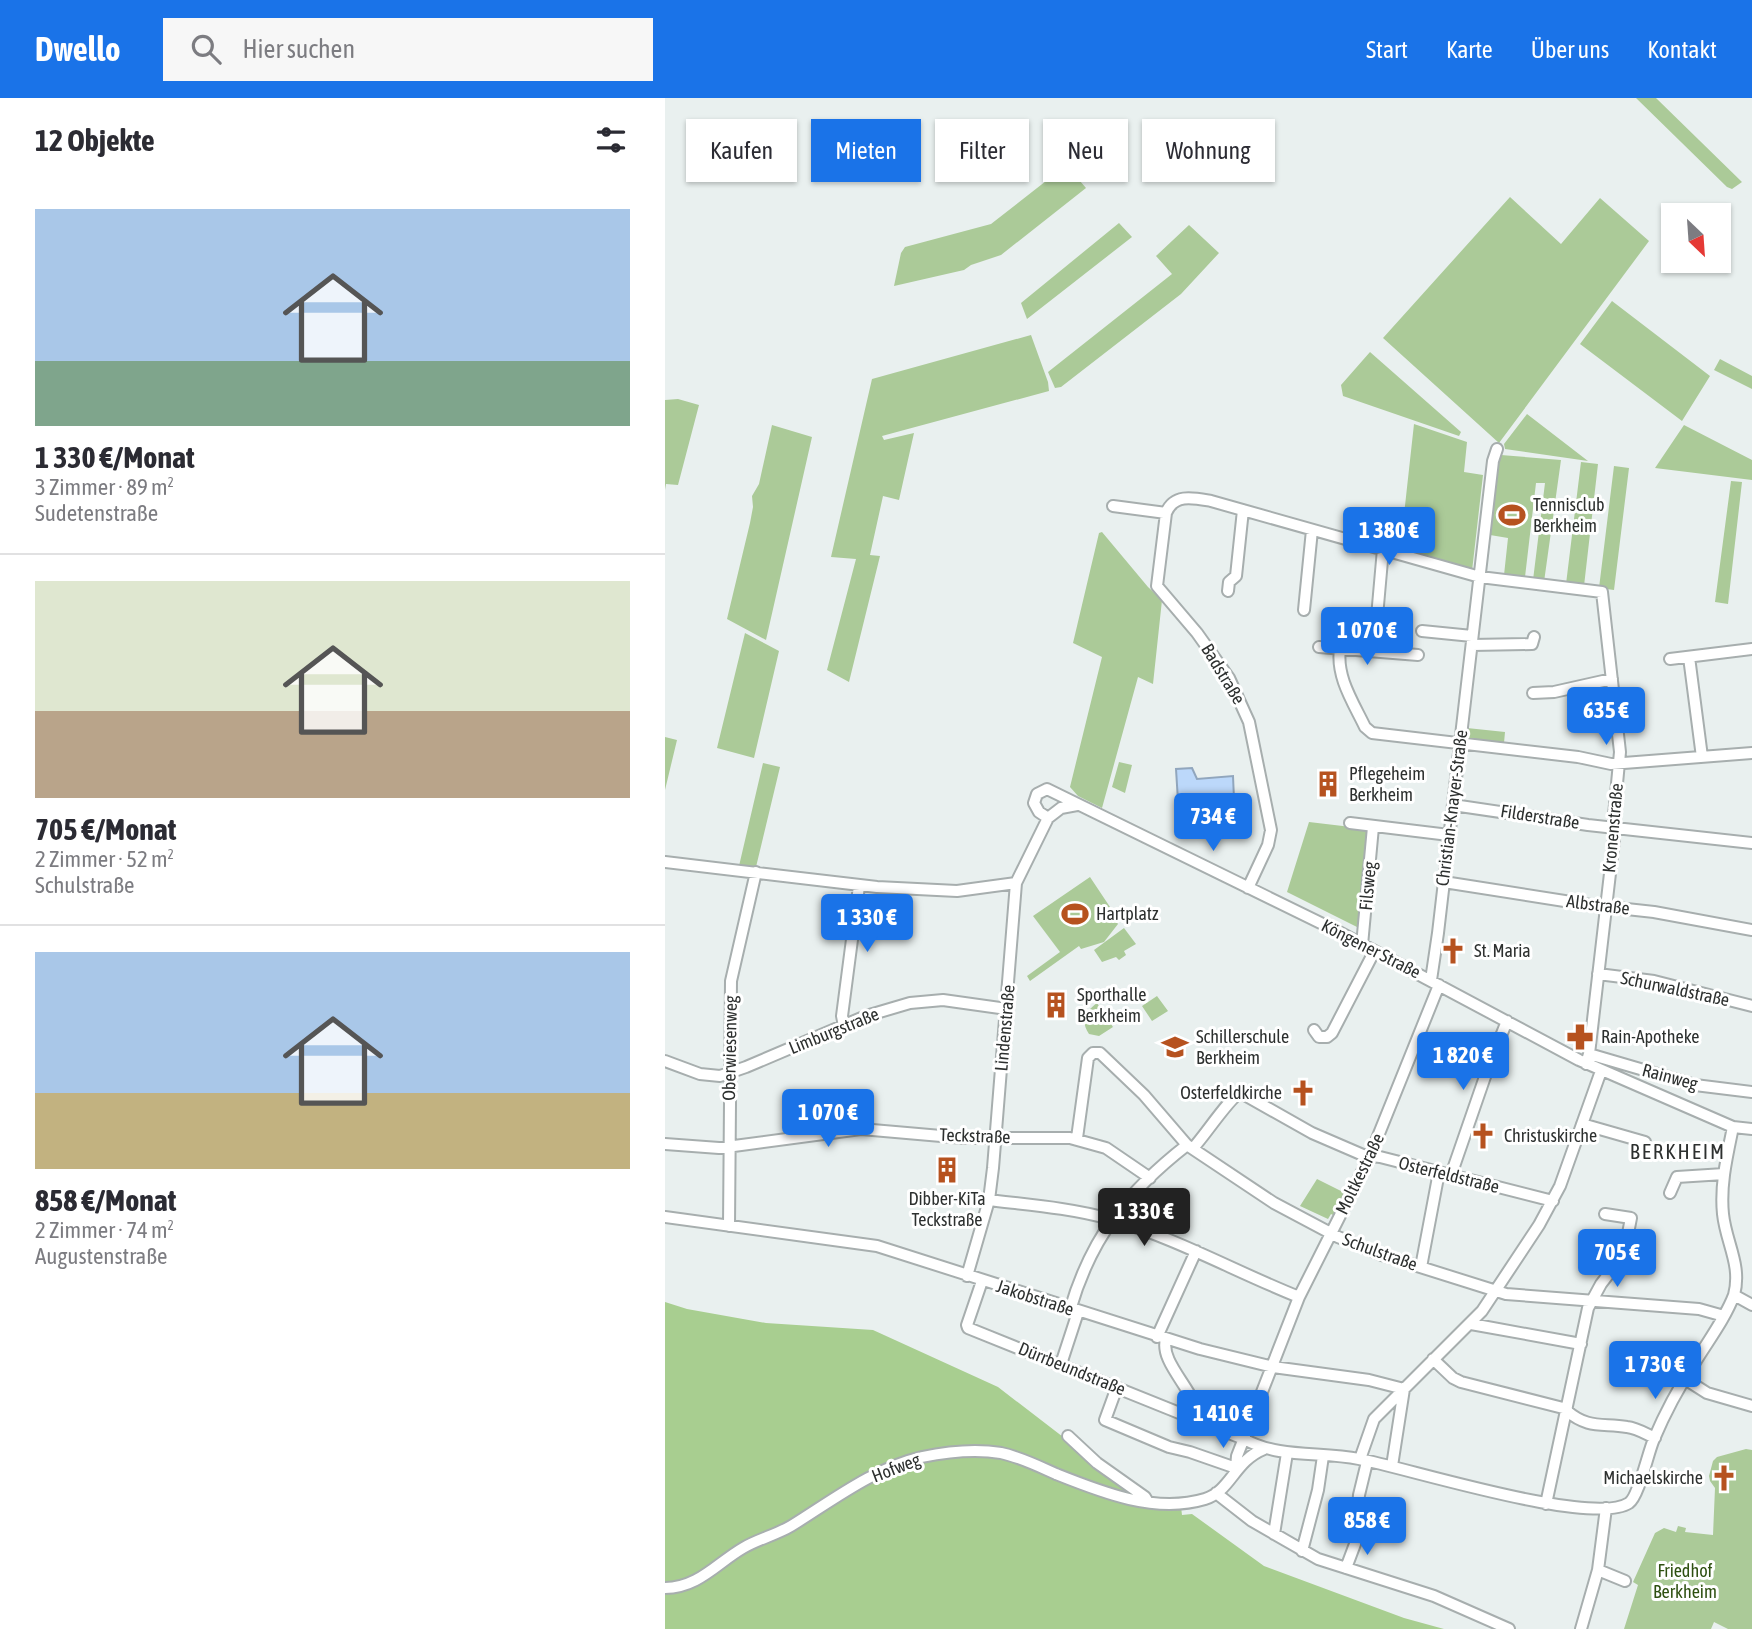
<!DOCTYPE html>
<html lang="de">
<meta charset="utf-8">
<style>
:root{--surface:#fff;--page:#f7f7f7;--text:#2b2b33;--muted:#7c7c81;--line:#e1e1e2;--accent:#1a73e8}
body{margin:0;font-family:"Asap Condensed",sans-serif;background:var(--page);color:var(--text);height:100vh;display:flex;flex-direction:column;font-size:26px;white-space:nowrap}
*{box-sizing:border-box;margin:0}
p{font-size:23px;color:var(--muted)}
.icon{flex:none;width:38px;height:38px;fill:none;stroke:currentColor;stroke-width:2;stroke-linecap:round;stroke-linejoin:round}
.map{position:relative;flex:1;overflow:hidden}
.side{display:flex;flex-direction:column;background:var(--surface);width:665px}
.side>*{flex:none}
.banner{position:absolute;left:21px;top:21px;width:665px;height:63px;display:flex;gap:14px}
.needle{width:46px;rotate:155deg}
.buttons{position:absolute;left:996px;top:105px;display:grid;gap:14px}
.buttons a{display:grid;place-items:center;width:70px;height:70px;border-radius:0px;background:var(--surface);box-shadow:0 2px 5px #0004;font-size:35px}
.price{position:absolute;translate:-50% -60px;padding:0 16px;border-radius:7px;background:var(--accent);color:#fff;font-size:23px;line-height:46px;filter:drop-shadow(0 2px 4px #0008)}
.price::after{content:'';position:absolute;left:50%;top:42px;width:21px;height:16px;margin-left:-10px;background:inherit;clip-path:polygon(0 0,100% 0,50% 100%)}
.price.selected{background:#222;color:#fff}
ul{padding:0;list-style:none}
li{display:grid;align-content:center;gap:14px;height:371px;padding:0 35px}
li+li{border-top:2px solid var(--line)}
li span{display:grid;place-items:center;height:217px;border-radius:0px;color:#555}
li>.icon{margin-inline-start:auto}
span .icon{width:126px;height:126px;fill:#fffc;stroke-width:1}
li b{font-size:30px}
h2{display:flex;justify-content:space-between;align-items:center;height:84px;padding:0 35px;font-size:30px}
.pill{padding:0 24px;border-radius:0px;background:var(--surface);box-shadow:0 2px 5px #0004;font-size:24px;line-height:63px}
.pill.selected{background:var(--accent);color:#fff}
header{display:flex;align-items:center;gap:42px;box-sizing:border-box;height:98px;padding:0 35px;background:var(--accent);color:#fff}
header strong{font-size:33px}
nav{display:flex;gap:38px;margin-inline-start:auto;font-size:24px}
.search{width:490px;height:63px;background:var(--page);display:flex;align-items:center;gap:18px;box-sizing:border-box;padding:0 24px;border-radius:0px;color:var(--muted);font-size:26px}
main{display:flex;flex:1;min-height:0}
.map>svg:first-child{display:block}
</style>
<header>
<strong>Dwello</strong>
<div class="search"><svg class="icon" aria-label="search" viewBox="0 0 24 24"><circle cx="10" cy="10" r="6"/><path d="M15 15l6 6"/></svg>Hier suchen</div>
<nav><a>Start</a><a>Karte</a><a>Über uns</a><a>Kontakt</a></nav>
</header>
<main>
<section class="side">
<h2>12 Objekte<svg class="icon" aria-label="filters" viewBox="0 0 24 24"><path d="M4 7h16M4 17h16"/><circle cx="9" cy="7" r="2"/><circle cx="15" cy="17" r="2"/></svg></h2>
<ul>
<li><span style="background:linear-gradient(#a9c7e8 70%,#7fa58c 0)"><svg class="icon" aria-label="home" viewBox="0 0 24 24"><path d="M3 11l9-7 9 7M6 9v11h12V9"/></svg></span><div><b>1 330 €/Monat</b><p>3 Zimmer · 89 m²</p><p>Sudetenstraße</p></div></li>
<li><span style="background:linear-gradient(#dfe7d0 60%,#b9a48a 0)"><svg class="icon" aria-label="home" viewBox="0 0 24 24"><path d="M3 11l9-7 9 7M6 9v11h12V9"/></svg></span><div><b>705 €/Monat</b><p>2 Zimmer · 52 m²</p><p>Schulstraße</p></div></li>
<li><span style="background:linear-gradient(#a9c7e8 65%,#c2b280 0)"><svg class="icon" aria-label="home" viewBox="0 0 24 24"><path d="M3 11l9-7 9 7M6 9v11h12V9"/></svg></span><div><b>858 €/Monat</b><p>2 Zimmer · 74 m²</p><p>Augustenstraße</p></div></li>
</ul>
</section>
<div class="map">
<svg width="1087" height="1531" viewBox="0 0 1087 1531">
<rect width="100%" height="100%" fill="#e9f0ef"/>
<!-- green -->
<path fill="#abca98" d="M 971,0 L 991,0 L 1077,84 L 1067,91 L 1062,89 Z
M 428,37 L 445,53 L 415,83 L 421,90 L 336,157 L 306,167 L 299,172 L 229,188 L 236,155 L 240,149 L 326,126 L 404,65 Z
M 845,99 L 896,146 L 935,100 L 984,143 L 834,345 L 718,240 Z
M 454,125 L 467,139 L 362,221 L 356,205 Z
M 524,127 L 554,155 L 516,196 L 396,289 L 390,290 L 383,274 L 507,176 L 491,158 Z
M 947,203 L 1045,278 L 1017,323 L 915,246 Z
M 366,237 L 383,284 L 384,293 L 217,338 L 219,342 L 249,335 L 234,402 L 218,398 L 205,457 L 215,458 L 184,584 L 162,572 L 191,461 L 166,459 L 207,281 Z
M 705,254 L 796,334 L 794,338 L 678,298 L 676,287 Z
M 1055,261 L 1087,278 L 1087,291 L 1049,272 Z
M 13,301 L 34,307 L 13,387 L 1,386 L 0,392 L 0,302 Z
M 862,316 L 923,363 L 840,351 L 839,346 Z
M 749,326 L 802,344 L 799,374 L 818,377 L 807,473 L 735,453 Z
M 107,327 L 147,339 L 101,542 L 62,521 L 85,425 L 88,409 L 87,398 L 94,386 Z
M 1019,327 L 1087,362 L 1087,382 L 990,370 Z
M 836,357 L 896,362 L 879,484 L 868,482 L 880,385 L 871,385 L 860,479 L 839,477 L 843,440 L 825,437 L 834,358 Z
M 916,364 L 933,366 L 919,488 L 901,486 Z
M 949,368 L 964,370 L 949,492 L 934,490 Z
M 1066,383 L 1077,384 L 1063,506 L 1050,504 Z
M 437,434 L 483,489 L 497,502 L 488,586 L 473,579 L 437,710 L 413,698 L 405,689 L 437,559 L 408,545 L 434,435 Z
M 80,535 L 114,553 L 89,660 L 52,650 Z
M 802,630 L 840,634 L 839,645 L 802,641 Z
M 0,639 L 12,642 L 0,692 Z
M 454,664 L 467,667 L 460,695 L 447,689 Z
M 98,665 L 115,669 L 91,769 L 74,768 Z
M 644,724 L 703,731 L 696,831 L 622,794 Z
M 425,779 L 453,821 L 451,823 L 453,826 L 439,844 L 416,851 L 414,848 L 365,883 L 362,878 L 395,854 L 368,818 Z
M 459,830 L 471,846 L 459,853 L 461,857 L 454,862 L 451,859 L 437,864 L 429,852 Z
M 492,898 L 503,913 L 487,923 L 477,908 Z
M 432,905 L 448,929 L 434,938 L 424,936 C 415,922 420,914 432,905 Z
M 652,1081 L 680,1095 L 668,1117 L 666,1116 L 663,1121 L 635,1108 Z
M 1081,1351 L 1087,1352 L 1087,1531 L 1063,1531 L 1049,1524 L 1046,1531 L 959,1531 L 973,1487 L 968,1484 L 990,1435 L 999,1430 L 1011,1434 L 1013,1428 L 1021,1430 L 1020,1434 L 1048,1437 L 1050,1390 L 1045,1383 L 1044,1378 L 1048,1363 L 1052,1359 Z"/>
<!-- forest -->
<path fill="#a8ce90" d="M 0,1204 L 22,1211 L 101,1225 L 208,1232 L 333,1289 L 463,1389 L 462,1405 L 516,1409 L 517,1417 L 527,1416 L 599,1468 L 739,1520 L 779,1531 L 0,1531 Z"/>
<!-- water -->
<path fill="#bcd8fa" stroke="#91a6bd" stroke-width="2" d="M 527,670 L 532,681 L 568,678 L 569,701 L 551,702 L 550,698 L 513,703 L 511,671 Z"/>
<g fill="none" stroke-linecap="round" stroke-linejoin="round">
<!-- minor casing -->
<g stroke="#a7aeae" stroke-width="14">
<path id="minor" d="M 448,408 L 501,415
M 563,493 L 564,484 L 571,478 L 578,412
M 639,512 L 647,432
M 711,530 L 718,451
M 757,533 L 807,538
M 807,547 L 867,546 L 869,539
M 654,549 L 753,557
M 675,551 C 671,579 688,604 700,629 L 707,635 L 913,659 L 946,666 L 1087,655
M 1024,559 L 1037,659
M 1005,561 L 1087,551
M 868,595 L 889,594 L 947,581
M 788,707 L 923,727 L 1087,745
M 383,720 L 374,714 L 369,705 L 372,696 L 382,691 L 672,833 L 914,962 L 1068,1029 L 1087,1031
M 685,725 L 784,737
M 0,764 L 212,789 L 292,793 L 351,785
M 779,784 L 925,807 L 989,814 L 1087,832
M 583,790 L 603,747 L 606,732 L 584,624 L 564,580 L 532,535 L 492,488 L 501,415 C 509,395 529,400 546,403 L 815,479 L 937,494 L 955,654 L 949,717 L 949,741 L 924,956 L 921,966
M 697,847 L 708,729
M 933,876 L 989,883 L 1087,908
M 766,882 L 773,835 L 828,363 L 832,351
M 179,928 L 177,918 L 194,788
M 649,932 L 654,939 L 662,939 L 667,935 L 709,854
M 924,956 L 1030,987 L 1087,994
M 0,963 L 35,976 L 55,978 L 81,969 L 201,918 L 245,905 L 278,902 L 342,911
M 917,1026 L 980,1044
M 412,1040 L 423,960 L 428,955 L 435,955 L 479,997 L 522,1047 L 609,1105 L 673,1139 L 717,1157 L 841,1196 L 1034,1211 L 1059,1218
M 0,1046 L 54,1050 L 196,1031 L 299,1040 L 405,1040 L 441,1050 L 485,1080
M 528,1050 C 539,1039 566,997 576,995 L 647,1035 L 698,1057 L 715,1059 L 888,1103
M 786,1077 L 823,970 L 842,923
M 1005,1095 L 1012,1079 L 1059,1076
M 324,1102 C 365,1107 405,1110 445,1121 C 511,1140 571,1174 634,1199
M 0,1119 L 212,1148 L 535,1251 L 608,1269 L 704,1282 L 739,1291
M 64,1128 L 66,883 L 91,774
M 756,1169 L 774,1074
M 302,1178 L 324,1102 L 328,1070 L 351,785 L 383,720 L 396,710 L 412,707
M 317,1183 L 302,1227 L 303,1230 L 579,1341 C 615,1361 655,1353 694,1361 C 743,1370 927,1429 964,1405 C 974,1398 983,1354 989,1341 C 1000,1315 1014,1289 1029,1266 C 1043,1243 1060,1221 1069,1197 C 1077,1167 1061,1145 1058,1116 C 1055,1087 1062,1058 1068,1029
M 1069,1197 L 1087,1207
M 405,1212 C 426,1139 463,1093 522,1047
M 806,1226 L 916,1246
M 492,1239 L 531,1153
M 501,1241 C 494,1266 533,1294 534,1323
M 768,1261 L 788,1280 L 796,1284 L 902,1311
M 396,1266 L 413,1214
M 1020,1281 L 1042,1295 L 1087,1308
M 452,1289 L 440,1322 L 504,1349 L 525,1354 L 571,1370
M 902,1313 C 923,1331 937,1325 962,1329 C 972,1330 981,1336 990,1340
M 403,1338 L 432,1365 L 480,1399 L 483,1404
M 695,1361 L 709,1321 L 817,1213 L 874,1127 L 895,1088 L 936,973
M 727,1368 L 739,1291
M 571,1370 L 572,1358 L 634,1199 L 705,1058 L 774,887
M 551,1395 L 587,1423 L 653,1461 L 769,1498 L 844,1531
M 881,1406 L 923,1210 L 936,1186 L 959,1156 L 966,1120 L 940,1116
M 609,1436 L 622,1355
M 637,1453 L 653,1392 L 658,1358
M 681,1470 L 690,1446 L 694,1397 L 702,1364
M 933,1472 L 960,1483
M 0,1490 C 33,1490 52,1465 78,1450 C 93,1441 111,1437 126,1428 C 168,1402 209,1370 257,1359 C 281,1354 312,1351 336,1355 C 355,1359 373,1368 391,1376 C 436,1394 490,1416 540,1401 C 566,1393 569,1363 599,1351
M 916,1531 L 933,1472 L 941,1410"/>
</g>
<!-- minor -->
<use href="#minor" stroke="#fff" stroke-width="10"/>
</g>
<!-- icons -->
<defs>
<g id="stadium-bare" transform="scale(2.1)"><path d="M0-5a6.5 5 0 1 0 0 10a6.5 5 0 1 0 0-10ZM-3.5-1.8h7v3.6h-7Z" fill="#b6521f" stroke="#fff" stroke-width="2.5" paint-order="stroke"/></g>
<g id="building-bare" transform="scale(2.1)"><path d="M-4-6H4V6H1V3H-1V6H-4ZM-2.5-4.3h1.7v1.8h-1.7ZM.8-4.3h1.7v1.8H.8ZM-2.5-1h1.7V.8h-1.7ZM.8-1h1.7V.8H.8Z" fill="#b6521f" stroke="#fff" stroke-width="2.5" paint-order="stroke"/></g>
<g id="church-bare" transform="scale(2.1)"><path d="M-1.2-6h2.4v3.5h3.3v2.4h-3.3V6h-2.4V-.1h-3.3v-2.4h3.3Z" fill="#b6521f" stroke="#fff" stroke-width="2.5" paint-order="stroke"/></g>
<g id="pharmacy-bare" transform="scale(2.1)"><path d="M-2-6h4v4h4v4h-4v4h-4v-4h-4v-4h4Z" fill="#b6521f" stroke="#fff" stroke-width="2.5" paint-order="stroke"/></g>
<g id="school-bare" transform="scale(2.1)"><path d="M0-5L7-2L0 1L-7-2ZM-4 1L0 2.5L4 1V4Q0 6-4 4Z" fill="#b6521f" stroke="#fff" stroke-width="2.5" paint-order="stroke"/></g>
</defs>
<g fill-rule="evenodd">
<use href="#stadium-bare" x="847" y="417"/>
<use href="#building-bare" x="663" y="686"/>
<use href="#stadium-bare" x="410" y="816"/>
<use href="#church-bare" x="788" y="853"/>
<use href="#building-bare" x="391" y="907"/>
<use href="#pharmacy-bare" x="915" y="939"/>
<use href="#school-bare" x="510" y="949"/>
<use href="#church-bare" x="638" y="995"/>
<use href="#church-bare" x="818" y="1038"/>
<use href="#building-bare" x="282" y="1072"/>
<use href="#church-bare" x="1059" y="1380"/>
</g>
<g text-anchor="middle" stroke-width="6" stroke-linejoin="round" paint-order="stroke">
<!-- poi labels -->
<g font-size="18" fill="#2d302f" stroke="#fff" text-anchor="start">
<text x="868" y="413">Tennisclub<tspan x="868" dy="21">Berkheim</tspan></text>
<text x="684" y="682">Pflegeheim<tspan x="684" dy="21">Berkheim</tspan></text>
<text x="431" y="822">Hartplatz</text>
<text x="809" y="859">St. Maria</text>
<text x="412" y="903">Sporthalle<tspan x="412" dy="21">Berkheim</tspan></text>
<text x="531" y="945">Schillerschule<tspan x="531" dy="21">Berkheim</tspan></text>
<text x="936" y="945">Rain-Apotheke</text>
<text x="617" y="1001" text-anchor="end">Osterfeldkirche</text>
<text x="839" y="1044">Christuskirche</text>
<text x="282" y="1107" text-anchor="middle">Dibber-KiTa<tspan x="282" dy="21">Teckstraße</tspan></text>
<text x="1038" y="1386" text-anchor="end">Michaelskirche</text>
</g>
<!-- street labels -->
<g font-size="18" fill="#2d302f" stroke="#fff">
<text transform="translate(558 576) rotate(59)" y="6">Badstraße</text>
<text transform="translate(787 710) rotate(-83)" y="6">Christian-Knayer-Straße</text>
<text transform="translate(875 719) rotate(9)" y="6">Filderstraße</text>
<text transform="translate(948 730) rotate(-85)" y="6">Kronenstraße</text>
<text transform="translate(703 788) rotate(-85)" y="6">Filsweg</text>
<text transform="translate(933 807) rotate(7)" y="6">Albstraße</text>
<text transform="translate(706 851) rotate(27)" y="6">Köngener Straße</text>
<text transform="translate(1010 891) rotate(12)" y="6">Schurwaldstraße</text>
<text transform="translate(340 930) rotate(-85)" y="6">Lindenstraße</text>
<text transform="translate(169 933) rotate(-22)" y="6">Limburgstraße</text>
<text transform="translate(65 950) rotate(-89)" y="6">Oberwiesenweg</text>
<text transform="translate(1005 979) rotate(15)" y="6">Rainweg</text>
<text transform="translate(310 1038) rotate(2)" y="6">Teckstraße</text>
<text transform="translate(695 1076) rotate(-64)" y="6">Moltkestraße</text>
<text transform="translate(784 1077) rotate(14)" y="6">Osterfeldstraße</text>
<text transform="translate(715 1154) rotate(20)" y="6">Schulstraße</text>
<text transform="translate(370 1200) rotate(18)" y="6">Jakobstraße</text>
<text transform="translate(407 1271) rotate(22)" y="6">Dürrbeundstraße</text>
<text transform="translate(231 1370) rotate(-21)" y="6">Hofweg</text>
</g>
<!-- park labels -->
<g font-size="18" fill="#2e5011" stroke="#fff">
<text x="1020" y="1479">Friedhof<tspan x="1020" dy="21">Berkheim</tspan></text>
</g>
<!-- quarter labels -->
<g font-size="21" letter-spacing="2" fill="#2d302f" stroke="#fff">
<text x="1013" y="1061">BERKHEIM</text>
</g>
</g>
</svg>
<div class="buttons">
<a><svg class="needle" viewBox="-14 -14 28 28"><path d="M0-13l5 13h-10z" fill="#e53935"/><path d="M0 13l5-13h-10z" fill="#7c7c81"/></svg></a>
</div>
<b class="price" style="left:724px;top:469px">1 380 €</b>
<b class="price" style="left:702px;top:569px">1 070 €</b>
<b class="price" style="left:941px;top:649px">635 €</b>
<b class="price" style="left:548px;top:755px">734 €</b>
<b class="price" style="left:202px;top:856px">1 330 €</b>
<b class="price" style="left:798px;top:994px">1 820 €</b>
<b class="price" style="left:163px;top:1051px">1 070 €</b>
<b class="price selected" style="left:479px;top:1150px">1 330 €</b>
<b class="price" style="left:952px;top:1191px">705 €</b>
<b class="price" style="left:990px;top:1303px">1 730 €</b>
<b class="price" style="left:558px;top:1352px">1 410 €</b>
<b class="price" style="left:702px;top:1459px">858 €</b>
<div class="banner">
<a class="pill">Kaufen</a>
<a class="pill selected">Mieten</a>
<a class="pill">Filter</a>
<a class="pill">Neu</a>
<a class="pill">Wohnung</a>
</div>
</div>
</main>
